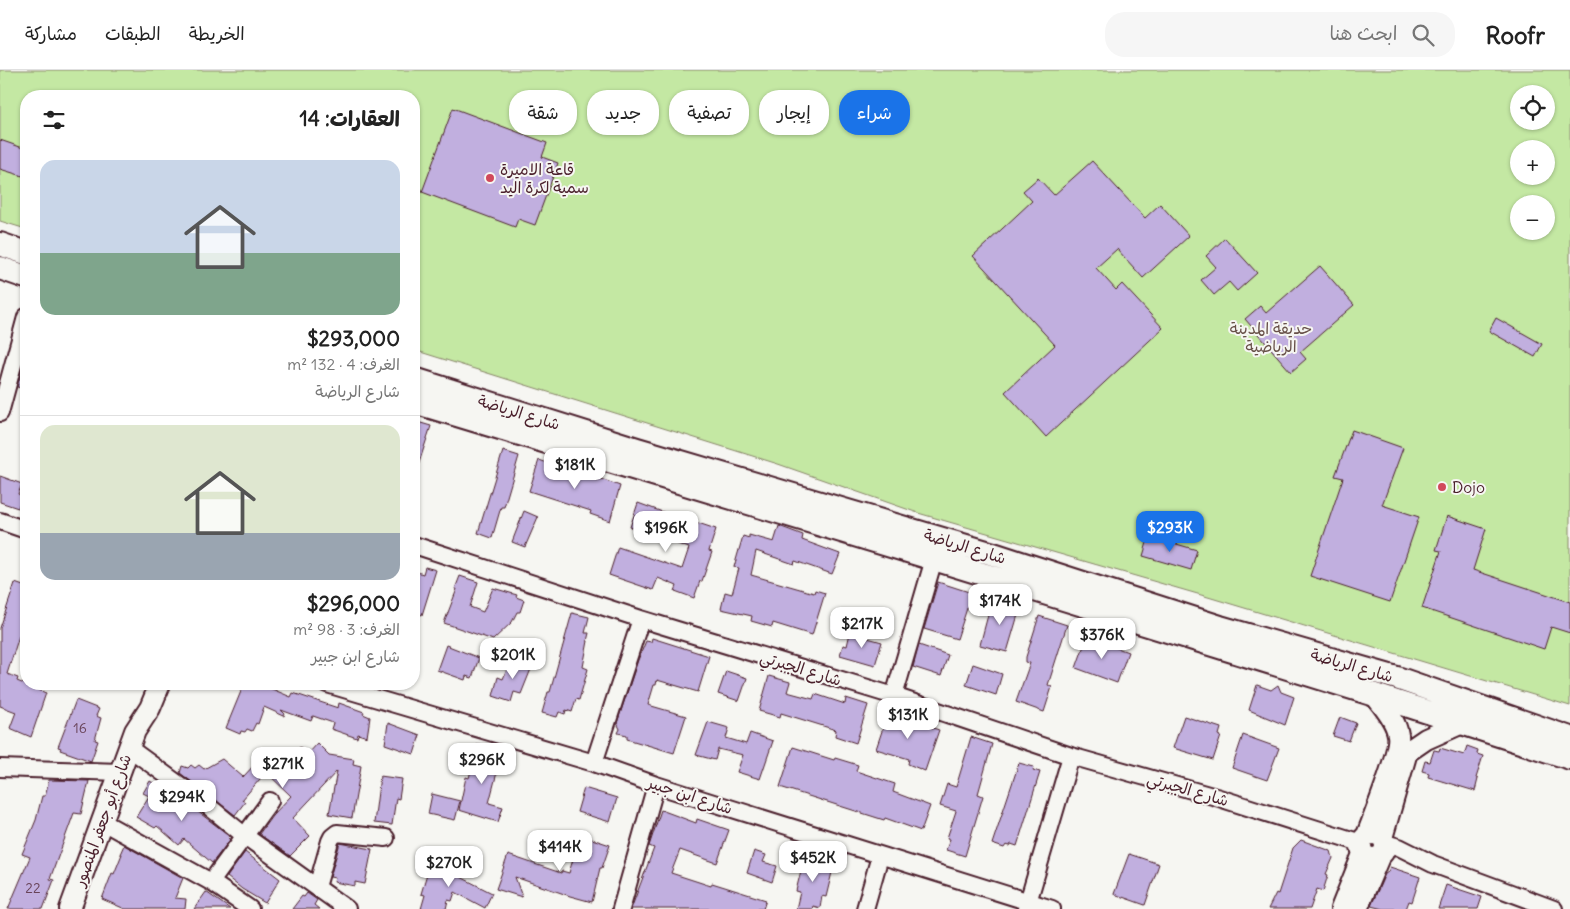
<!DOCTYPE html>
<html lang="ar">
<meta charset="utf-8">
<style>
:root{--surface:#fff;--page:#f6f6f6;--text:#222;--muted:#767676;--line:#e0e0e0;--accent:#1a73e8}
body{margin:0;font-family:Delius,"Playpen Sans Arabic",sans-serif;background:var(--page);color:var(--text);direction:rtl;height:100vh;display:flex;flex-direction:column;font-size:19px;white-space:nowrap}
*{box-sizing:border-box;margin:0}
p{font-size:16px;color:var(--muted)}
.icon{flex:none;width:28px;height:28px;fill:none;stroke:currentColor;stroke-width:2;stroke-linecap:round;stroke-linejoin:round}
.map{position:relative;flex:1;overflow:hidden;direction:ltr}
.details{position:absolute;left:20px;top:20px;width:400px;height:600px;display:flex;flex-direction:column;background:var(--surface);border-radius:20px;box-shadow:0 1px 4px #0004;direction:rtl}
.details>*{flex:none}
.banner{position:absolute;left:435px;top:20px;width:475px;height:45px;direction:rtl;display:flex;gap:10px}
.buttons{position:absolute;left:1510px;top:15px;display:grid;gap:10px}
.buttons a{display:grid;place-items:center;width:45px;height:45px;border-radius:50%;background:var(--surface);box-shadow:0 1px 4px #0004;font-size:25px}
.price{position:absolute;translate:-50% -42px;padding:0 11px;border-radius:10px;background:#fff;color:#222;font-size:16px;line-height:32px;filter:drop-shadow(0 1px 2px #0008)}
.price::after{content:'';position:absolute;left:50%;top:30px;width:15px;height:11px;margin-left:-8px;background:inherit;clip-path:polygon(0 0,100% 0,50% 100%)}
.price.on{background:var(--accent);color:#fff}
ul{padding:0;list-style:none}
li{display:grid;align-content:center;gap:10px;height:265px;padding:0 20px}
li+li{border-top:1px solid var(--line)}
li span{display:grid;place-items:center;height:155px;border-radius:15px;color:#555}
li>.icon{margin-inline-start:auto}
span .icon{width:90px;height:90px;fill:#fffc;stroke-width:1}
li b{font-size:21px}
h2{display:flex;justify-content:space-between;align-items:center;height:60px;padding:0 20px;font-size:21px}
.tag{padding:0 18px;border-radius:20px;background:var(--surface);box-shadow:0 1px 4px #0004;font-size:18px;line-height:45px}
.tag.on{background:var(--accent);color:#fff}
header{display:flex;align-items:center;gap:30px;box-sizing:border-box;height:70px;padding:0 25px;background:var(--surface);border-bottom:1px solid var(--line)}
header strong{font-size:24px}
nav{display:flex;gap:28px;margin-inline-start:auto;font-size:18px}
.search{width:350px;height:45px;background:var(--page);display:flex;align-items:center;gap:12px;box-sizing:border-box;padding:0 18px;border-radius:20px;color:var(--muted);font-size:19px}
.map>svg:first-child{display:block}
</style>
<header>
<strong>Roofr</strong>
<div class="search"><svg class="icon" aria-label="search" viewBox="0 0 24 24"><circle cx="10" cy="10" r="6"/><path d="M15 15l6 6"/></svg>ابحث هنا</div>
<nav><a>الخريطة</a><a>الطبقات</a><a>مشاركة</a></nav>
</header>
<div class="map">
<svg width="1570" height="839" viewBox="0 0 1570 839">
<rect width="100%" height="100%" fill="#f6f6f2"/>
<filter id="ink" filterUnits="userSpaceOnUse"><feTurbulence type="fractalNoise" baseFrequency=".02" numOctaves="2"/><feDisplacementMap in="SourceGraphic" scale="10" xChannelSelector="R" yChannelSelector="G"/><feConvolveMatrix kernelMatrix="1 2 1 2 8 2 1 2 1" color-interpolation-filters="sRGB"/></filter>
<g filter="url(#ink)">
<!-- green -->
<path fill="#c4e8a3" stroke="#878467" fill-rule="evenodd" d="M 0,0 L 1570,0 L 1570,636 L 1208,527 L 918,443 L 778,394 L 414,280 L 414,26 L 26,26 L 26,159 L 0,151 ZM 1519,24 L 1546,24 L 1546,51 L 1519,51 ZM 1519,79 L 1546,79 L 1546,106 L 1519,106 ZM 1519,134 L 1546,134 L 1546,161 L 1519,161 Z"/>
<!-- building -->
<path fill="#c1afdf" stroke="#4a1f2b" d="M 453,38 L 547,73 L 542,87 L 558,93 L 535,155 L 518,149 L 515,157 L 422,122 Z
M 0,70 L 26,79 L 26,107 L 0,99 Z
M 1092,91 L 1145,148 L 1160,134 L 1189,166 L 1143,208 L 1117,179 L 1096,198 L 1116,220 L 1122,214 L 1163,258 L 1046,367 L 1005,322 L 1055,275 L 973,186 L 1032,131 L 1023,121 L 1038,108 L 1054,125 Z
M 1225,168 L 1257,203 L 1237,221 L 1229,212 L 1214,225 L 1201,210 L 1216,197 L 1206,186 Z
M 1320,196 L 1354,235 L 1300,282 L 1306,289 L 1291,302 L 1245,249 L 1260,236 L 1266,243 Z
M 1496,248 L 1542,274 L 1535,287 L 1489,261 Z
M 26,284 L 26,319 L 17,317 Z
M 414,351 L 431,356 L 416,402 L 414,401 Z
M 1352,360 L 1403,378 L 1382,435 L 1419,447 L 1390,532 L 1310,506 L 1343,408 L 1335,406 Z
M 503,381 L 519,386 L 504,437 L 501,437 L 492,468 L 478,463 Z
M 539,390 L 600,411 L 601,409 L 620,416 L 610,451 L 590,444 L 591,441 L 529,421 Z
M 0,406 L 22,414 L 18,424 L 22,426 L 18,438 L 0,432 Z
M 638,433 L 698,455 L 698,453 L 716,459 L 709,481 L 712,482 L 702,511 L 700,511 L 694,528 L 675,521 L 677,516 L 658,508 L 653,520 L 609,505 L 618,477 L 682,499 L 689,478 L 630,457 Z
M 524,441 L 538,447 L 525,477 L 512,472 Z
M 1447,446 L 1486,459 L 1473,500 L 1570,532 L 1570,563 L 1551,557 L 1544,579 L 1422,538 L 1441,481 L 1436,480 Z
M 779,456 L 803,465 L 802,470 L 840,484 L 832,504 L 795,491 L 794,494 L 756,481 L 751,505 L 814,523 L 815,520 L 825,523 L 812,565 L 773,553 L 772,557 L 751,551 L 752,546 L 721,539 L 725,522 L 732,524 L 739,498 L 734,497 L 743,466 L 749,468 L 749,465 L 774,472 Z
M 1149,466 L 1197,480 L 1191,500 L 1143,486 Z
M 425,497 L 436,500 L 422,545 L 414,542 L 414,501 L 423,504 Z
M 460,506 L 478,512 L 470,537 L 483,542 L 493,518 L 517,525 L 516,527 L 524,530 L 520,542 L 517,542 L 512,552 L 493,570 L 444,553 L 457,519 L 455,519 Z
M 938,512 L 972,523 L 957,569 L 924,559 Z
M 15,513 L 26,517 L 26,544 L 7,604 L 18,608 L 17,611 L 46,623 L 31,667 L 10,658 L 16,642 L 0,636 L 0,558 Z
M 992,530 L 1020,538 L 1007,582 L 980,575 Z
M 572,543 L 589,547 L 585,563 L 589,563 L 587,571 L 588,571 L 583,597 L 588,599 L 579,630 L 576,629 L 572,642 L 566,640 L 565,644 L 559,642 L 557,647 L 542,643 L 548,622 L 550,622 Z
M 1039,546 L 1067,555 L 1048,615 L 1052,617 L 1044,642 L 1016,632 L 1030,593 L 1026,592 L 1026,587 Z
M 850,563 L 882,572 L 875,595 L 840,585 L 843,575 L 847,576 Z
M 1087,567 L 1128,582 L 1117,613 L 1076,598 Z
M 652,568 L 709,586 L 698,622 L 657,610 L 656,615 L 654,615 L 648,635 L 686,646 L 674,683 L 627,669 L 627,665 L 618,663 L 620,659 L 617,653 L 638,590 L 646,571 L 651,572 Z
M 446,575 L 479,588 L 472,608 L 466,606 L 465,610 L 437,600 Z
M 919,575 L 948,585 L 941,606 L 913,597 Z
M 512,587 L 533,594 L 521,624 L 514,622 L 511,632 L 493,626 L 498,607 L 503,609 Z
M 973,594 L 1002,604 L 996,625 L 966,615 Z
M 726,601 L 747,608 L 739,631 L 718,624 Z
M 769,606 L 790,612 L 787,622 L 813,629 L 815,624 L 845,634 L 846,628 L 868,635 L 856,673 L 835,666 L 836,660 L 781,643 L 780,647 L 759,641 Z
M 244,614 L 260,614 L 291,627 L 293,623 L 338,638 L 339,633 L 364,642 L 363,644 L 370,647 L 367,667 L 358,664 L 357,668 L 331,659 L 333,653 L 313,646 L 311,651 L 281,640 L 285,644 L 284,646 L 264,637 L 258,654 L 256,653 L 252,661 L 247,659 L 245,662 L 241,661 L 240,664 L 226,658 Z
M 1257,615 L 1271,620 L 1278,615 L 1281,622 L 1294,627 L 1285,655 L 1249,640 Z
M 76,630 L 99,639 L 96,646 L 101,648 L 95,670 L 98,671 L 91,691 L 60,680 L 61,678 L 58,677 Z
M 888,643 L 939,660 L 925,701 L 908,694 L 909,689 L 876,679 Z
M 1184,646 L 1221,658 L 1219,665 L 1221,666 L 1213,690 L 1173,678 Z
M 1340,647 L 1356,653 L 1349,671 L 1333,666 Z
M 708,652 L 729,658 L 726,668 L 746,674 L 750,663 L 773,671 L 760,709 L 737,702 L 743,685 L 718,679 L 715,690 L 696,685 Z
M 388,653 L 420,665 L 414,684 L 385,674 Z
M 1243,665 L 1279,678 L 1267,710 L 1232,698 Z
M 971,667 L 992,674 L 978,724 L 983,726 L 965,786 L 946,780 L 950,769 L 947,768 L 956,741 L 940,736 L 947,714 L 956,717 Z
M 317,673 L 329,685 L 354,689 L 353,694 L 361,696 L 352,748 L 329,744 L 337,701 L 293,748 L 310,766 L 290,786 L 259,764 L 272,746 L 291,726 L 266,702 L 242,730 L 245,732 L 235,745 L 180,703 L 182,696 L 188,698 L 191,695 L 195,698 L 199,695 L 204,699 L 222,689 L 243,707 L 270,678 L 285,692 L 300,677 L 307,684 Z
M 478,674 L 499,679 L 497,686 L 501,687 L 489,733 L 503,737 L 498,752 L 459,740 L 466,707 L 469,708 Z
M 1467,676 L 1478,680 L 1477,684 L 1483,686 L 1476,708 L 1478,709 L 1475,721 L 1428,707 L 1429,703 L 1422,701 L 1425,691 L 1430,692 L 1434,680 L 1439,681 L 1440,678 L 1464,685 Z
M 793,677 L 834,690 L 835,688 L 858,695 L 856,701 L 895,714 L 893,722 L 930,736 L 921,761 L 885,748 L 884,750 L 780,717 Z
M 1019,693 L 1034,697 L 1033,700 L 1040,702 L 1017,776 L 1011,774 L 1010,776 L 1006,775 L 1004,778 L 992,774 Z
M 380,706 L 402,709 L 399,729 L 396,728 L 392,755 L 374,753 Z
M 49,710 L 89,711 L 81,744 L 74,743 L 50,809 L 54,810 L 43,839 L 8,839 L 30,787 L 22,784 L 36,750 L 42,726 L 45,726 Z
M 150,711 L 158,716 L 160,713 L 230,766 L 228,768 L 230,770 L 212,793 L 184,769 L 179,775 L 157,756 L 155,758 L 136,747 L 149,726 L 143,723 Z
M 584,718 L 617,728 L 610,752 L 577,742 Z
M 432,724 L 460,731 L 455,750 L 428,744 Z
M 661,740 L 696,753 L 697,749 L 729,760 L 717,793 L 680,780 L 671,803 L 711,816 L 712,813 L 766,830 L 763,839 L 631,839 L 654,778 L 649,776 Z
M 580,765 L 610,775 L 602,798 L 600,798 L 592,832 L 570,826 L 515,807 L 522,827 L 496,819 L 508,785 L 561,803 L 562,801 L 569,803 Z
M 1301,770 L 1331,781 L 1333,788 L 1326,804 L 1328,805 L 1323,821 L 1317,819 L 1310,839 L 1268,839 L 1276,823 L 1278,824 L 1293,778 Z
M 340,773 L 372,779 L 365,814 L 355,812 L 355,816 L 334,812 L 335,808 L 330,807 Z
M 124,775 L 183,808 L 175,828 L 186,829 L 185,839 L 125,839 L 102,829 L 112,803 L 114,804 L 122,784 L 120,784 Z
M 754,781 L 766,785 L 763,792 L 777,796 L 772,812 L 747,803 Z
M 245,782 L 280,809 L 265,833 L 242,819 L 227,807 Z
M 1129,784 L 1159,794 L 1145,835 L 1114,824 Z
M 804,788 L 834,794 L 826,827 L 822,826 L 820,838 L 813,836 L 812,839 L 796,839 L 800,822 L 796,821 Z
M 431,790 L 443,793 L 442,796 L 449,798 L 449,801 L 492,823 L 485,838 L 455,822 L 452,831 L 448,830 L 446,839 L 421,839 L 425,825 L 421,824 Z
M 1390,797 L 1420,807 L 1412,832 L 1409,831 L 1406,839 L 1383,839 L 1371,836 L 1385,804 L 1388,802 Z
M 1446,815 L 1482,827 L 1478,839 L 1438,839 Z
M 206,822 L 230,839 L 194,839 Z
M 307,823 L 317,830 L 314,835 L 319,839 L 292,839 L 302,826 L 304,827 Z"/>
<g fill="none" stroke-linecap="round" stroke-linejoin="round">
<!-- minor casing -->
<g stroke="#4a1f2b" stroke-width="20">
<path id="minor" d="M 0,343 L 26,247
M 0,451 L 26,460
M 414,475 L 641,549 L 894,626 L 1071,686 L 1216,727 L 1361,773
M 327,614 L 594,693 L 656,715 L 1052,839
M 894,626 L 934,489
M 129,678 L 207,735 L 245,766 L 347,839
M 594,693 L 641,549
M 0,698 L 120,702
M 101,751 L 211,812 L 250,839
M 1385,773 L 1399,777 L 1433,794 L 1554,839
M 211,812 L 270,731
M 317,817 L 330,771 L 332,767 L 337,763 L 386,768
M 621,839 L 656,715
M 865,839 L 880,786
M 1026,839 L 1071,686"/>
</g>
<!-- tertiary casing -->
<g stroke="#4a1f2b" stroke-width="24">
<path id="tertiary" d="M1361 776a12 12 0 1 1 24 0a12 12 0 1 1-24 0Z
M 1367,765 C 1374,746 1401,680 1398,665 C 1396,650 1383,637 1375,625
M 1382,768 L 1407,682 L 1426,669 L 1462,653
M 70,839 L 135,661 L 150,638 L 160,614
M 1341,839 L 1363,784
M 1357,839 L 1379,787"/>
</g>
<!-- secondary casing -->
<g stroke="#4a1f2b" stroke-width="26">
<path id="secondary" d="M 0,174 L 26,183
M 0,198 L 26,207
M 414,309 L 637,379 L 990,483 L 1220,557 L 1397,608 L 1570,668
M 414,332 L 934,489 L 1375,625 L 1570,688"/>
</g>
<!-- minor -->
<use href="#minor" stroke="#f6f6f2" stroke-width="16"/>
<!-- tertiary -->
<use href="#tertiary" stroke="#f6f6f2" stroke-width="20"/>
<!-- secondary -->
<use href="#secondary" stroke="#f6f6f2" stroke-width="22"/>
</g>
</g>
<!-- markers -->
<g fill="#d1495b" stroke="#f6f6f2" stroke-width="2">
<circle cx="490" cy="108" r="5"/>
<circle cx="1442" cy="417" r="5"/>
</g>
<g text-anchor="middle" stroke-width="4" stroke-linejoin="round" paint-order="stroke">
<!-- number labels -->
<g font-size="14" fill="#684358">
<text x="80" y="663">16</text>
<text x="33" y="823">22</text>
</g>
<!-- poi labels -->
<g font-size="16" fill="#4a1f2b" stroke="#f6f6f2" text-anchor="start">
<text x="500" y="105">قاعة الاميرة<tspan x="500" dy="18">سمية لكرة اليد</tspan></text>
<text x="1452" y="423">Dojo</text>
</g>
<!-- park labels -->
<g font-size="16" fill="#685149" stroke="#f6f6f2">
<text x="1271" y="264">حديقة المدينة<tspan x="1271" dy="18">الرياضية</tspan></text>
</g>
<!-- street labels -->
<g font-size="16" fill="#4a1f2b" stroke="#f6f6f2">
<text transform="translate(519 342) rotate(17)" y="6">شارع الرياضة</text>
<text transform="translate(965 476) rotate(17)" y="6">شارع الرياضة</text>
<text transform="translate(1352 595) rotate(16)" y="6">شارع الرياضة</text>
<text transform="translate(801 598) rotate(17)" y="6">شارع الجبرتي</text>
<text transform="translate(1188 719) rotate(16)" y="6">شارع الجبرتي</text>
<text transform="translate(690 725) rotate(18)" y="6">شارع ابن جبير</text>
<text transform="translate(102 750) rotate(-70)" y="6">شارع أبو جعفر المنصور</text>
</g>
</g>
</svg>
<div class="buttons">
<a><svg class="icon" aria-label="locate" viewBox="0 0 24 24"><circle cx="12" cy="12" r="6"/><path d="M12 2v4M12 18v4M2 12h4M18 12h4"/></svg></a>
<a>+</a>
<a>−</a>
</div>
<b class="price" style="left:575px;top:420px">$181K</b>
<b class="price" style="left:666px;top:483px">$196K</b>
<b class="price on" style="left:1170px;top:483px">$293K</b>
<b class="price" style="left:1000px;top:556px">$174K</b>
<b class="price" style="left:862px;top:579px">$217K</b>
<b class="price" style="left:1102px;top:590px">$376K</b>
<b class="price" style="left:513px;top:610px">$201K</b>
<b class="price" style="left:908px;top:670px">$131K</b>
<b class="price" style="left:482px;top:715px">$296K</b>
<b class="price" style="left:283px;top:719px">$271K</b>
<b class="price" style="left:182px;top:752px">$294K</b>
<b class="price" style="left:560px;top:802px">$414K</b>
<b class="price" style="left:813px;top:813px">$452K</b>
<b class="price" style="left:449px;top:818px">$270K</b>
<div class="banner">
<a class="tag on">شراء</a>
<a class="tag">إيجار</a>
<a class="tag">تصفية</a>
<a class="tag">جديد</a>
<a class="tag">شقة</a>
</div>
<section class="details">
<h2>العقارات: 14<svg class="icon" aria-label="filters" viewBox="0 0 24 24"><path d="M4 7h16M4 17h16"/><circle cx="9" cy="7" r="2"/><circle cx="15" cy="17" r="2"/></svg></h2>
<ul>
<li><span style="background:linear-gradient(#c9d6e8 60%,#7fa58c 0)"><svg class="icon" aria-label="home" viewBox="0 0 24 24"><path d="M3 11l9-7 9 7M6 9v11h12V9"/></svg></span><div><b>$293,000</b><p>الغرف: 4 · 132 m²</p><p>شارع الرياضة</p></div></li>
<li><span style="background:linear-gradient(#dfe7d0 70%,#9aa5b1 0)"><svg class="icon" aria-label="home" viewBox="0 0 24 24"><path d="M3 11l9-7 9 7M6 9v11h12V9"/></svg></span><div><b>$296,000</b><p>الغرف: 3 · 98 m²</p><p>شارع ابن جبير</p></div></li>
</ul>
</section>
</div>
